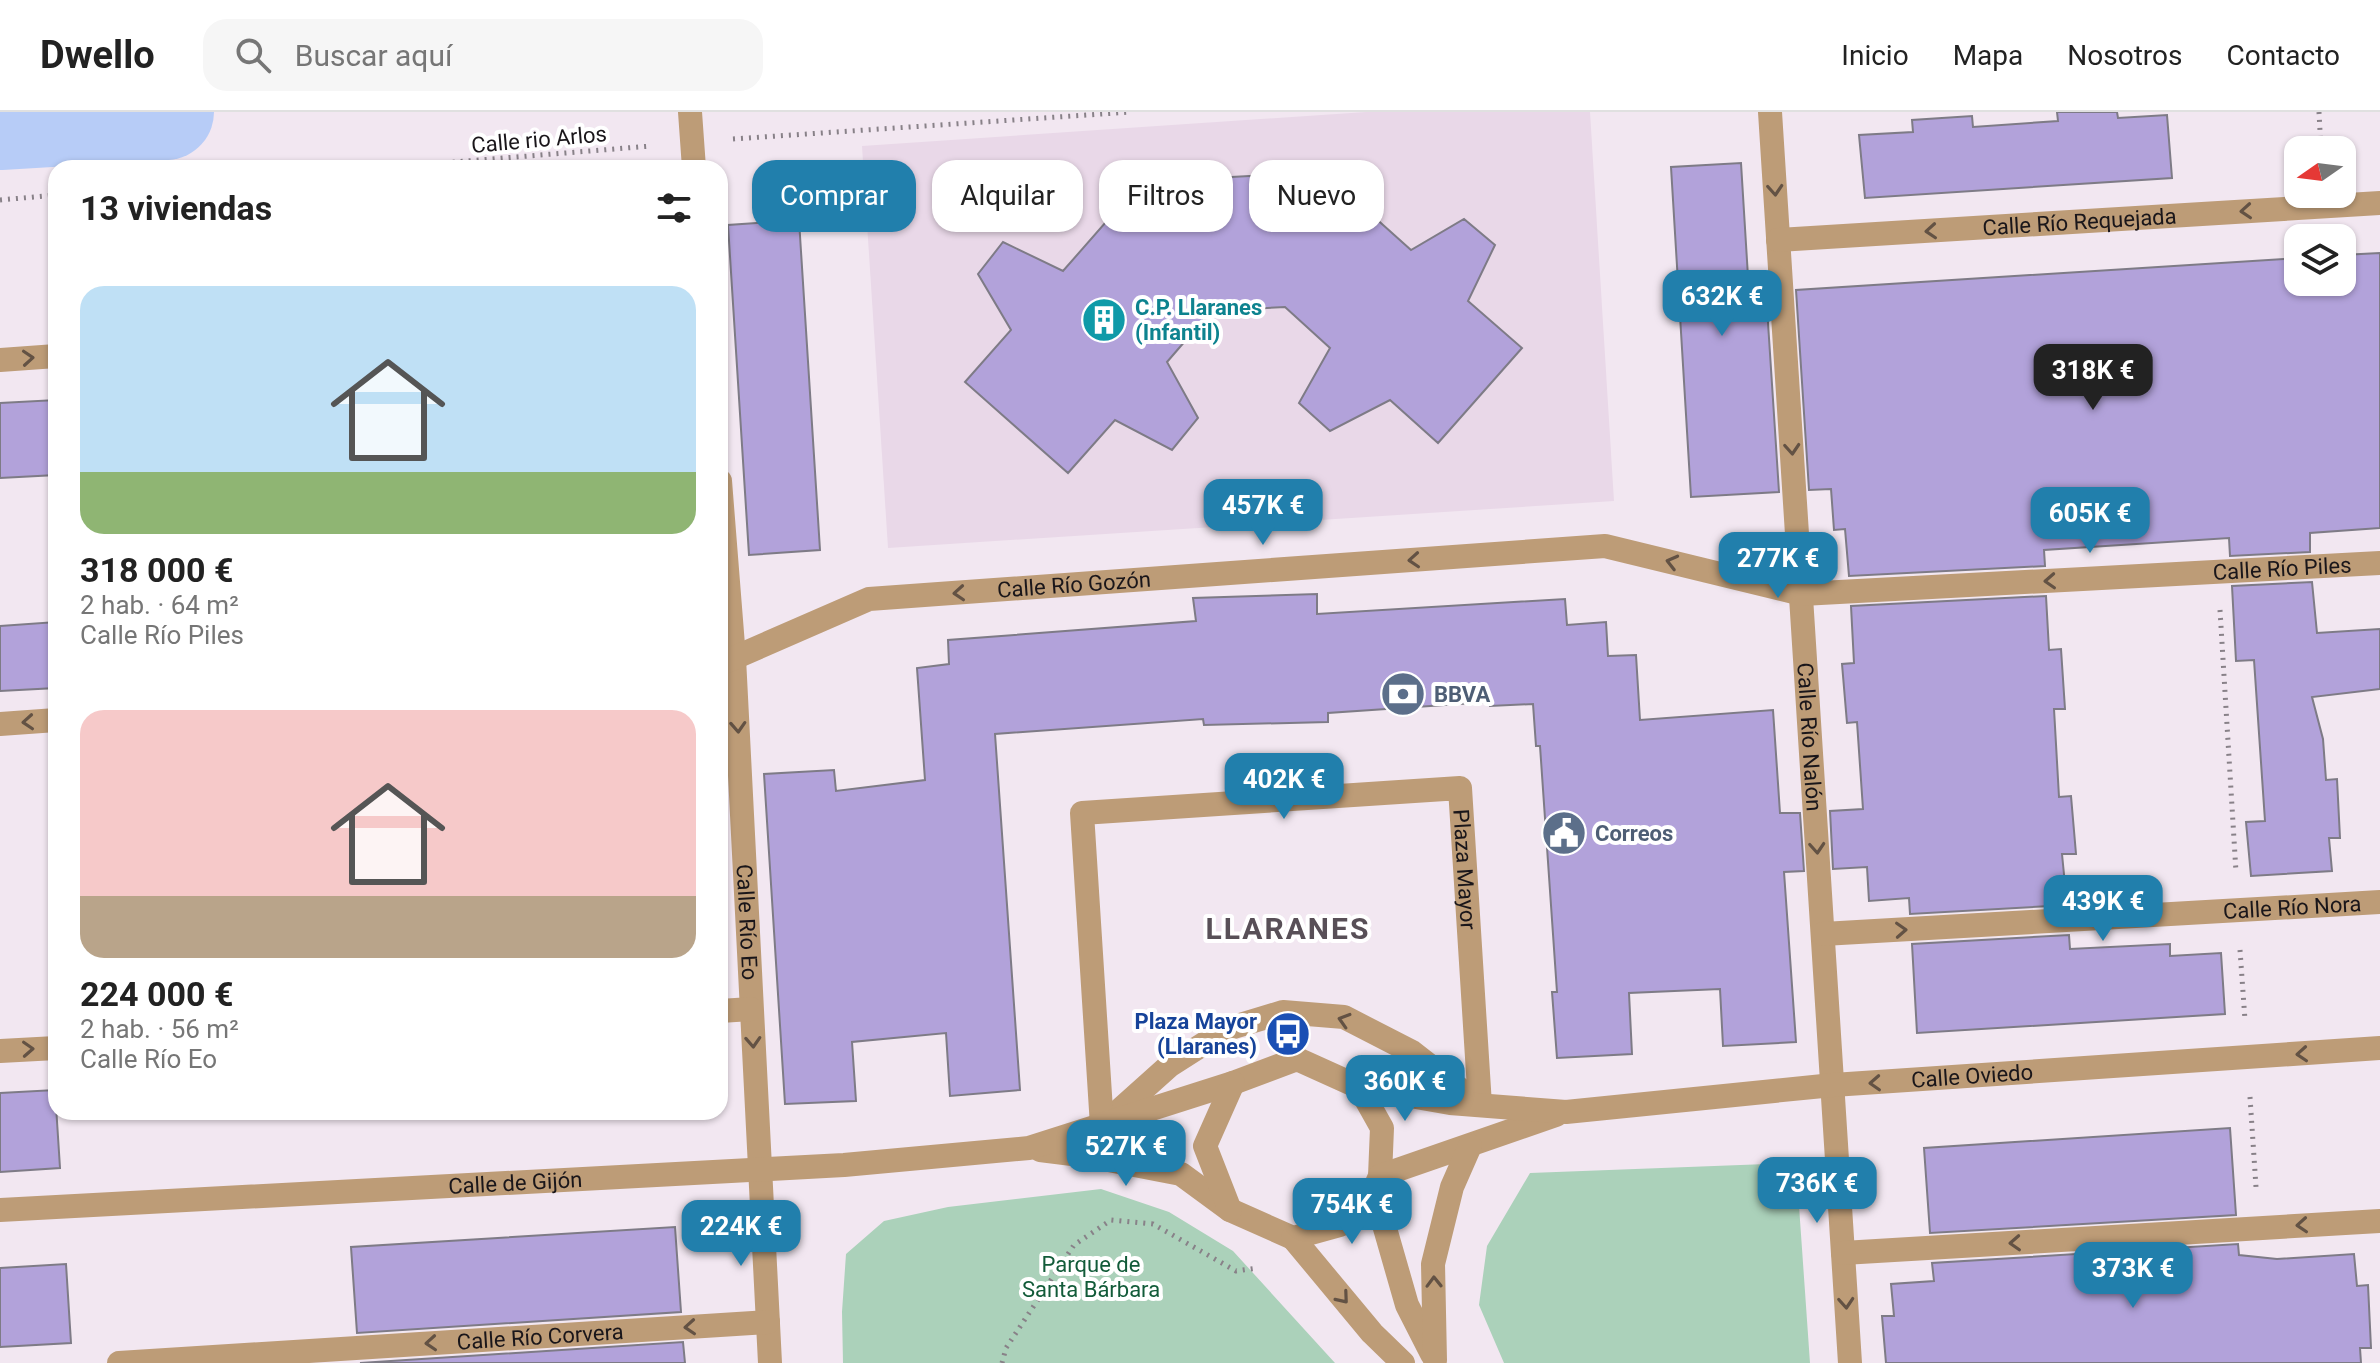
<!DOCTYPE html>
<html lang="es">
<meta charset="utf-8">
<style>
:root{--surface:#fff;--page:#f6f6f6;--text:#222;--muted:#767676;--line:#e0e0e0;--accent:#217fac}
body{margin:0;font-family:Roboto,sans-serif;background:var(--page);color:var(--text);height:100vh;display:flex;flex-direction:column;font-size:30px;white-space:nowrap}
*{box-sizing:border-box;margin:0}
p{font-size:26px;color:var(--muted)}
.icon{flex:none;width:44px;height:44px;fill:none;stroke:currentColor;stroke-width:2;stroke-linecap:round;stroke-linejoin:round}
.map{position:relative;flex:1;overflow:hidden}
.panel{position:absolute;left:48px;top:48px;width:680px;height:960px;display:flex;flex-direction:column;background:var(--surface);border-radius:24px;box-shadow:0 2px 6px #0004}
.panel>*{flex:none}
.guide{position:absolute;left:752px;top:48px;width:760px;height:72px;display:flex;gap:16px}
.needle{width:52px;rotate:256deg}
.tools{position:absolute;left:2284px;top:24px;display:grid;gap:16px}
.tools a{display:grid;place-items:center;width:72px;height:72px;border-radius:16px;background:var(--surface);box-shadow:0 2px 6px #0004;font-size:40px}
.price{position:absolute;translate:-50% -68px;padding:0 18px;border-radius:16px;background:var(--accent);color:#fff;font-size:26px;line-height:52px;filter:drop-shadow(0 2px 4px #0008)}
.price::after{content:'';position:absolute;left:50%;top:48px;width:24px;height:18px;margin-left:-12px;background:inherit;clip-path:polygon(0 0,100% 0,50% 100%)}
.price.active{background:#222;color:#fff}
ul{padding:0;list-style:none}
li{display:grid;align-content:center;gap:16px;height:424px;padding:0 32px}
li span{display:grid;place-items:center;height:248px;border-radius:24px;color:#555}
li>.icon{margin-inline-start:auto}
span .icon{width:144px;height:144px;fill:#fffc;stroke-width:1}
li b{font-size:34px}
h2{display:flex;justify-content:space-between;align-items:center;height:96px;padding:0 32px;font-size:34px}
.tag{padding:0 28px;border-radius:24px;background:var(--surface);box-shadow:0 2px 6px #0004;font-size:28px;line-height:72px}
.tag.active{background:var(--accent);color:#fff}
header{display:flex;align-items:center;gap:48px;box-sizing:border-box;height:112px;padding:0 40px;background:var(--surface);border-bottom:2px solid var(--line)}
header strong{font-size:38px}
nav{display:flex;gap:44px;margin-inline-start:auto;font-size:28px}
.search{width:560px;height:72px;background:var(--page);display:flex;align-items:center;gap:20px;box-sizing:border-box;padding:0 28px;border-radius:24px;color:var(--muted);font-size:30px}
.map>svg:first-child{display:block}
</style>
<header>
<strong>Dwello</strong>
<div class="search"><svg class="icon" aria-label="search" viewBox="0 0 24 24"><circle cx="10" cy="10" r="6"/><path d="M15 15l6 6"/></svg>Buscar aquí</div>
<nav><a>Inicio</a><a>Mapa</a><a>Nosotros</a><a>Contacto</a></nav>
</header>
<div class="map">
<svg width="2380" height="1251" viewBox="0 0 2380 1251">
<rect width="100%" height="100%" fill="#f2e7f1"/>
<!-- built -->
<path fill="#e9d8e8" d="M 1366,0 L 1590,0 L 1614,389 L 888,436 L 862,34 Z"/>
<!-- green -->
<path fill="#abd1ba" d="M 1796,1051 L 1810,1251 L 1504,1251 L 1479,1193 L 1487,1134 L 1530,1061 Z
M 1101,1077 L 1169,1100 L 1233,1139 L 1335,1251 L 843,1251 L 842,1200 L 846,1142 L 884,1109 L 948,1095 Z"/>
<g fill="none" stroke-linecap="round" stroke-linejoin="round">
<!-- river -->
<path stroke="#b7ccf7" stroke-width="96" d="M 0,10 L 166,0"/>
</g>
<!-- building -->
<path fill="#b2a2da" stroke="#7e7b86" stroke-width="2" d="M 2057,0 L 2117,0 L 2118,6 L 2167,3 L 2172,66 L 1865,86 L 1859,23 L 1913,20 L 1912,8 L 1972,4 L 1973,15 L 2058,9 Z
M 1741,51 L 1749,181 L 1766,180 L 1779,380 L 1691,385 L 1671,55 Z
M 1324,60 L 1411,138 L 1464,107 L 1495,133 L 1468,189 L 1522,236 L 1438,331 L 1390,288 L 1330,319 L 1299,291 L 1330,236 L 1285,195 L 1211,199 L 1167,250 L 1198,306 L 1172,338 L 1115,308 L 1068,361 L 965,270 L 1011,218 L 978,162 L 1003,130 L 1063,159 L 1141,70 Z
M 799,108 L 820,438 L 749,443 L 728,113 Z
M 2380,141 L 2380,416 L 2310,421 L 2310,440 L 2230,444 L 2229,426 L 2044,438 L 2045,454 L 1849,464 L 1845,417 L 1834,418 L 1831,377 L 1809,378 L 1796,178 L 2298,146 L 2298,170 L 2342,170 L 2342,143 Z
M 56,288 L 56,363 L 0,366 L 0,291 Z
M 2312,470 L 2317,521 L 2380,517 L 2380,577 L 2312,585 L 2323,627 L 2326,668 L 2337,667 L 2340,726 L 2329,726 L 2332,759 L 2251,764 L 2246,710 L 2265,709 L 2254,548 L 2236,549 L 2232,474 Z
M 1317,482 L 1317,502 L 1565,487 L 1567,513 L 1606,510 L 1608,544 L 1636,543 L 1640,608 L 1773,598 L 1780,701 L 1800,701 L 1804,759 L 1784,760 L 1796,930 L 1723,934 L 1720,877 L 1629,881 L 1632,942 L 1557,946 L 1552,880 L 1557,880 L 1540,634 L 1536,634 L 1533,592 L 1490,594 L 1489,590 L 1328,601 L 1328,610 L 1204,613 L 1203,607 L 995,622 L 1020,978 L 950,984 L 946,921 L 852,930 L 856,989 L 785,992 L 764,662 L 834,658 L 836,679 L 925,668 L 917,556 L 949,552 L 948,528 L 1196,509 L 1193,486 Z
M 2046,484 L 2049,538 L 2061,537 L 2065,597 L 2054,597 L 2059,685 L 2071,684 L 2076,742 L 2062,742 L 2067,793 L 1910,802 L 1909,786 L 1869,789 L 1867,755 L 1833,757 L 1830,699 L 1863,697 L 1857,610 L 1847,611 L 1842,552 L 1854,551 L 1851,494 Z
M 56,510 L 56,576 L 0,579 L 0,514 Z
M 2069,823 L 2070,837 L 2170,832 L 2170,844 L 2221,841 L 2225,902 L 1917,921 L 1912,832 Z
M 55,978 L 60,1056 L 0,1060 L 0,981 Z
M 2230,1016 L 2236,1103 L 1930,1121 L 1924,1036 Z
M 675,1115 L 681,1200 L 357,1221 L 351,1135 Z
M 2238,1132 L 2239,1143 L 2277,1147 L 2354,1142 L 2357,1174 L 2368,1173 L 2371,1236 L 2360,1236 L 2361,1251 L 1886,1251 L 1882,1204 L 1894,1204 L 1891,1172 L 1934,1169 L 1932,1151 Z
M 66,1152 L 71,1231 L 0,1235 L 0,1156 Z
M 683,1230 L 685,1251 L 360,1251 Z"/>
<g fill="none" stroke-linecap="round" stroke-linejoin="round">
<!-- path -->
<path stroke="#888188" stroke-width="5" stroke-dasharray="2 6" stroke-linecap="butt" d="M 2319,0 L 2321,38
M 733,27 L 1131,0
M 381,56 L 651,34
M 0,88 L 56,83
M 2220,498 L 2236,760
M 2240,838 L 2245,908
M 2250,985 L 2256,1075
M 1002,1251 L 1006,1236 L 1074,1133 L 1111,1108 L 1153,1112 L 1236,1159 L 1258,1156"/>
<!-- lane -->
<path stroke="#bd9c77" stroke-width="24" d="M 1102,1014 L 1169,954 L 1227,917 L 1283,900 L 1344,905 L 1412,940 L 1480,993"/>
<!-- street -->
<g stroke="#bd9c77" stroke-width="24">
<path d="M 690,0 L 694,56"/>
<path id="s1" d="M 1770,0 L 1850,1251"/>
<path id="s2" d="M 1778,128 L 2380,91"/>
<path d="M 0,248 L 56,244"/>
<path id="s3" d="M 720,369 L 734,546 L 770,1251"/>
<path id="s4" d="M 720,552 L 869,487 L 1605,434 L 1802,482 L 2380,451"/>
<path d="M 0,612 L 56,608"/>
<path id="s5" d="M 1823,822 L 2380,790"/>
<path d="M 720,899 L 751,897"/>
<path d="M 0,939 L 56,936"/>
<path id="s6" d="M 1102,1014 L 1082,701 L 1460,676 L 1480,993"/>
<path d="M 1040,1038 L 1088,1044 L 1181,1062 L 1230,1098 L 1293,1126 L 1340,1113 L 1374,1078 L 1380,1064 L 1382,1016 L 1359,975"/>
<path d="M 1380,1064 L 1556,1003"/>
<path d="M 1374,1078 L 1407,1193 L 1432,1242"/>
<path id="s7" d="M 0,1098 L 844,1053 L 1029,1036 L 1233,971 L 1297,947 L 1359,975 L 1450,991 L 1566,1000 L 1833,973 L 2380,936"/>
<path d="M 1230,1098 L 1205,1034 L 1233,971"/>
<path d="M 1293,1126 L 1372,1221 L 1403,1251"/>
<path d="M 1843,1141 L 2380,1109"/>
<path d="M 1435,1248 L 1433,1152 L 1452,1075 L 1470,1034"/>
<path id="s8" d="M 119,1251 L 768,1210"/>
</g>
</g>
<!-- one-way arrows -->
<defs><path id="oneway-chevron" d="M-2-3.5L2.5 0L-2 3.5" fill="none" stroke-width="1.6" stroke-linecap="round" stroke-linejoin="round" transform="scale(2)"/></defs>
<g stroke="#635244">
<use href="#oneway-chevron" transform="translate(1775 78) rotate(86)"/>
<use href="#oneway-chevron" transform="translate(2246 99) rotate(176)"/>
<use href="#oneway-chevron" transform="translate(1931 119) rotate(176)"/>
<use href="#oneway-chevron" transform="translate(28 246) rotate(-4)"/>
<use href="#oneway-chevron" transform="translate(1792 337) rotate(86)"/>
<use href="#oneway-chevron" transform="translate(1414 448) rotate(176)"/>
<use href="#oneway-chevron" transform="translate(1672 450) rotate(-166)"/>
<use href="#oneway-chevron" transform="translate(2050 469) rotate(177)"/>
<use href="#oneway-chevron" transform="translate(959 481) rotate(176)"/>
<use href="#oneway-chevron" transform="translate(28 610) rotate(176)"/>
<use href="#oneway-chevron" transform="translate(738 615) rotate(87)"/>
<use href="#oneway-chevron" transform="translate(1817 736) rotate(86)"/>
<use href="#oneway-chevron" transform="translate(1901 818) rotate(-3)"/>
<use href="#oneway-chevron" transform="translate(1344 908) rotate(-163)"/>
<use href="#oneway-chevron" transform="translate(753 930) rotate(87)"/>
<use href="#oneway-chevron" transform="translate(28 937) rotate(-3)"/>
<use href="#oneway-chevron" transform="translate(2302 942) rotate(176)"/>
<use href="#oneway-chevron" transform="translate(1875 971) rotate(177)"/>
<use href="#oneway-chevron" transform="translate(2302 1113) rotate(176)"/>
<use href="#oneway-chevron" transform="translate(2015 1131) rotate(177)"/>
<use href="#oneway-chevron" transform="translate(1434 1170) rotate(-91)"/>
<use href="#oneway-chevron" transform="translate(1343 1186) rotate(50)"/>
<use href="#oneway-chevron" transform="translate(1846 1191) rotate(86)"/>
<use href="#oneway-chevron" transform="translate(690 1215) rotate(176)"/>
<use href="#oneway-chevron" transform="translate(431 1231) rotate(176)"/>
</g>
<!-- icons -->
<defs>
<g id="building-disc" transform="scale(2.3)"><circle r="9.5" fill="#0f9aa8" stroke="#fff"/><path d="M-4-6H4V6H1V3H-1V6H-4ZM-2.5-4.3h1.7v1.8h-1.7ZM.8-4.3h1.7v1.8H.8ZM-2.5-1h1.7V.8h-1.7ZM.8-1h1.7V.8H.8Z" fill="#fff"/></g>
<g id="bank-disc" transform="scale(2.3)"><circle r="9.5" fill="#5c6f8a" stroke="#fff"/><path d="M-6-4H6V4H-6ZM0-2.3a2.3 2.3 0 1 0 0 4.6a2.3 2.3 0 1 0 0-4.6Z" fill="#fff"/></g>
<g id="civic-disc" transform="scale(2.3)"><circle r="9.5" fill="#5c6f8a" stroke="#fff"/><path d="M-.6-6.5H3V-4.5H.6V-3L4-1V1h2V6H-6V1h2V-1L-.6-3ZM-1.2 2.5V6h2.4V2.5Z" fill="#fff"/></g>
<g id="bus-disc" transform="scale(2.3)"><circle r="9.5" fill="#1a4fb4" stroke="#fff"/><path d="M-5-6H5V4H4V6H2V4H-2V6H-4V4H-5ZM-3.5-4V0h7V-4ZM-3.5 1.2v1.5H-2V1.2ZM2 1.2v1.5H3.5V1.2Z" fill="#fff"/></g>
</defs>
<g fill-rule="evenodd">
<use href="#building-disc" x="1104" y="208"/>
<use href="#bank-disc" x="1403" y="582"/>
<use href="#civic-disc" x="1564" y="721"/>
<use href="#bus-disc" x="1288" y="922"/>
</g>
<g text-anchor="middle" stroke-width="8" stroke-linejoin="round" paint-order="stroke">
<!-- street labels -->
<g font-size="22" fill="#1a161a" stroke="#fff">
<text transform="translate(539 27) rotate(-5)" y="8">Calle rio Arlos</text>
<text dy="8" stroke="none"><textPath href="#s2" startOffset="302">Calle Río Requejada</textPath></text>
<text dy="8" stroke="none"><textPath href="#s4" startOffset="1584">Calle Río Piles</textPath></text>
<text dy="8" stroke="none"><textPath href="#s4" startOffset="368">Calle Río Gozón</textPath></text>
<text dy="8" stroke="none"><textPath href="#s1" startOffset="626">Calle Río Nalón</textPath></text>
<text dy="8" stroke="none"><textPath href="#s6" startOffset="774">Plaza Mayor</textPath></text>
<text dy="8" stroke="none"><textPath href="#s5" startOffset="470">Calle Río Nora</textPath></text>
<text dy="8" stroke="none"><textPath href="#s3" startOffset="442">Calle Río Eo</textPath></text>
<text dy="8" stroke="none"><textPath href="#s7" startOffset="1998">Calle Oviedo</textPath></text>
<text dy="8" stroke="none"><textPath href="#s7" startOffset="516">Calle de Gijón</textPath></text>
<text dy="8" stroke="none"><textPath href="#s8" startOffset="422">Calle Río Corvera</textPath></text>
</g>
<!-- culture labels -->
<g font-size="22" font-weight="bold" fill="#0d838f" stroke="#fff" text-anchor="start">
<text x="1135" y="203">C.P. Llaranes<tspan x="1135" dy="25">(Infantil)</tspan></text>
</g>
<!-- service labels -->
<g font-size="22" font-weight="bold" fill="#4e5e75" stroke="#fff" text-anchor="start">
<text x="1434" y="590">BBVA</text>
<text x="1595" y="729">Correos</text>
</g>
<!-- transit labels -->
<g font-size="22" font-weight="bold" fill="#164399" stroke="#fff" text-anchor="end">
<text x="1257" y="917">Plaza Mayor<tspan x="1257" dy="25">(Llaranes)</tspan></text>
</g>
<!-- park labels -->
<g font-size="22" fill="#125b39" stroke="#fff">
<text x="1091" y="1160">Parque de<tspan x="1091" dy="25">Santa Bárbara</tspan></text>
</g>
<!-- district labels -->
<g font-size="30" font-weight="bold" letter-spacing="2" fill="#584f57" stroke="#fff">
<text x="1288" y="827">LLARANES</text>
</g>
</g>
</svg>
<div class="tools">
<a><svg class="needle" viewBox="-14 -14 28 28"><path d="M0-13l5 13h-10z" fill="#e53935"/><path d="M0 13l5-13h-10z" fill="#767676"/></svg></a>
<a><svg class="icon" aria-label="layers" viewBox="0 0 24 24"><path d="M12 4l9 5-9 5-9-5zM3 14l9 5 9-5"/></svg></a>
</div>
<b class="price" style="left:1722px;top:226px">632K €</b>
<b class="price active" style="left:2093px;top:300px">318K €</b>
<b class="price" style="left:1263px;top:435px">457K €</b>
<b class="price" style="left:2090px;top:443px">605K €</b>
<b class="price" style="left:1778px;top:488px">277K €</b>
<b class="price" style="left:1284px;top:709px">402K €</b>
<b class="price" style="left:2103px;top:831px">439K €</b>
<b class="price" style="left:1405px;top:1011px">360K €</b>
<b class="price" style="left:1126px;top:1076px">527K €</b>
<b class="price" style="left:1817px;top:1113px">736K €</b>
<b class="price" style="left:1352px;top:1134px">754K €</b>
<b class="price" style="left:741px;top:1156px">224K €</b>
<b class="price" style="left:2133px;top:1198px">373K €</b>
<div class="guide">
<a class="tag active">Comprar</a>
<a class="tag">Alquilar</a>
<a class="tag">Filtros</a>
<a class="tag">Nuevo</a>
</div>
<section class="panel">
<h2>13 viviendas<svg class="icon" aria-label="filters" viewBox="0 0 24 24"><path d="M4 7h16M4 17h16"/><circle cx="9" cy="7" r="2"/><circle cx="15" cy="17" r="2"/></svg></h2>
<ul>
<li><span style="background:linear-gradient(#bfe0f5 75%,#8fb573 0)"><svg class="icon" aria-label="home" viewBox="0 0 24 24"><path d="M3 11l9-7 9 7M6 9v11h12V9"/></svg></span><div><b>318 000 €</b><p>2 hab. · 64 m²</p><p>Calle Río Piles</p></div></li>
<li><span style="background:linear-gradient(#f6c9c9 75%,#b9a48a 0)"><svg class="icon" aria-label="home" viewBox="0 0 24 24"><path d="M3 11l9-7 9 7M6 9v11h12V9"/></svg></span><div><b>224 000 €</b><p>2 hab. · 56 m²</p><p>Calle Río Eo</p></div></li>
</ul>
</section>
</div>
